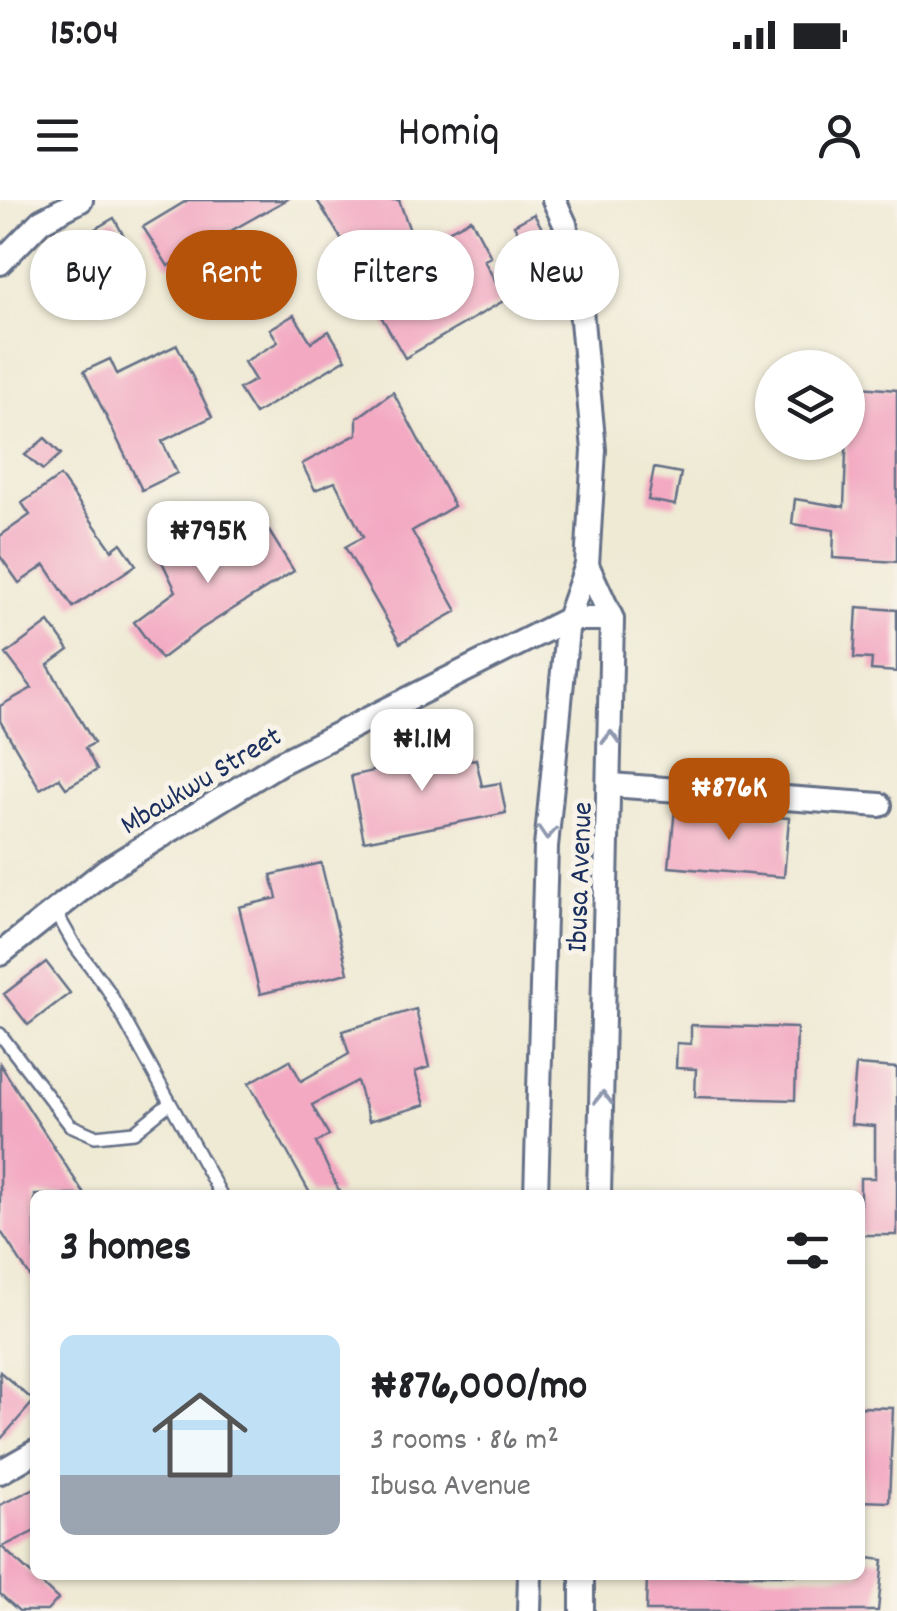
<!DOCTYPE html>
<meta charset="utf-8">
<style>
:root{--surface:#fff;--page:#f2f2f2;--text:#202124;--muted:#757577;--line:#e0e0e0;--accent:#b45309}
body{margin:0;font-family:Dekko,sans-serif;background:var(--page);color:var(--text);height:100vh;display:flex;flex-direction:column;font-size:38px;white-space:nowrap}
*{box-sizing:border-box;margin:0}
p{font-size:32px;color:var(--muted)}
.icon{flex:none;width:55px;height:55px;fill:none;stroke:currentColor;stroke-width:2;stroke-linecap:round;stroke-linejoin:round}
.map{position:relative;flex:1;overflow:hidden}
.details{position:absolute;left:30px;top:990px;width:835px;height:390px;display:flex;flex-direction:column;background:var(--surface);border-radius:15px;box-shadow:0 2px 8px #0004}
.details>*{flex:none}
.top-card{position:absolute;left:30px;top:30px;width:838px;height:90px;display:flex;gap:20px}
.controls{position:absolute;left:755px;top:150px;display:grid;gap:20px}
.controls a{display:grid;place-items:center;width:110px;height:110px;border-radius:50%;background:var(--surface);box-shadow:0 2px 8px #0004;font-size:50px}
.price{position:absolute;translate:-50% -85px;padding:0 22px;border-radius:20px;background:#fff;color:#222;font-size:32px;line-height:65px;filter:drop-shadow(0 2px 5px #0008)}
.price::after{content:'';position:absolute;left:50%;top:60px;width:30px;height:22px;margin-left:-15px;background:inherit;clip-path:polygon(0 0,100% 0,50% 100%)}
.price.selected{background:var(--accent);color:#fff}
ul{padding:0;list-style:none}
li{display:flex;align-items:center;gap:30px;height:250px;padding:0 30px}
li+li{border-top:2px solid var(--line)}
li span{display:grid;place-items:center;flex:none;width:280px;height:200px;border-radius:15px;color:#555}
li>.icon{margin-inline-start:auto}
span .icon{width:120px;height:120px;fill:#fffc;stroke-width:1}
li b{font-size:42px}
h2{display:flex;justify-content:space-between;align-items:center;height:120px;padding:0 30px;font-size:42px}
.chip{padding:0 35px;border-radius:45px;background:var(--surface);box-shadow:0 2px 8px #0004;font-size:35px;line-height:90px}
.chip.selected{background:var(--accent);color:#fff}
.status{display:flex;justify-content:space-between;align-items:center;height:70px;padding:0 50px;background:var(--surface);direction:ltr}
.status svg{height:28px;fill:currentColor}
header{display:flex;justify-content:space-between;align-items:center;height:130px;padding:0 30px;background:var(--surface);font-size:45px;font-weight:600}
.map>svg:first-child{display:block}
</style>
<div class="status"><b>15:04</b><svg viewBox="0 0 49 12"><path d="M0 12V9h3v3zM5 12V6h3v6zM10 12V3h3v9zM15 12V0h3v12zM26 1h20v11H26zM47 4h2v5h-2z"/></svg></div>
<header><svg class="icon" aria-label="menu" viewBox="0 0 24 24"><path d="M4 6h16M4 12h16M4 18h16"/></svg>Homiq<svg class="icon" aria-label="person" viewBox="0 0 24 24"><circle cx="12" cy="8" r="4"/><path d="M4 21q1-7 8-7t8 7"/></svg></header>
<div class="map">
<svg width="897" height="1411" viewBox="0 0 897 1411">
<rect width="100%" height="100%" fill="#f7f3e8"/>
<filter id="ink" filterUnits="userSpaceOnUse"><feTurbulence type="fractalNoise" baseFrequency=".01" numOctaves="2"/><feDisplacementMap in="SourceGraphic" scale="20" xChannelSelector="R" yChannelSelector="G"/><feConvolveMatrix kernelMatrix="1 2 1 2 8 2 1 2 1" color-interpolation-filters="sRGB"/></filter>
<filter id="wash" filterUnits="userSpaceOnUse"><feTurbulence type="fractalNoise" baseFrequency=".0048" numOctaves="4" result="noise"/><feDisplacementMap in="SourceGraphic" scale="40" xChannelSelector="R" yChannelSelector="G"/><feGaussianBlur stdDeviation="2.25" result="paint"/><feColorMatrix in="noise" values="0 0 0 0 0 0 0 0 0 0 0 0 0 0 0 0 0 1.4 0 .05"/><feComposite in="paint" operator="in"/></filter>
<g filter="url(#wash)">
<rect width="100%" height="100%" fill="#efead4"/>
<g id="blocks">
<!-- building -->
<path fill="#f3a9c2" d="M 188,0 L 286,0 L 168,66 L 143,27 Z
M 317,0 L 399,0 L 416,48 L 471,19 L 491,57 L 484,60 L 505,100 L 405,158 L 359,78 L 364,75 Z
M 534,14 L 548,39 L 528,51 L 514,25 Z
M 114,18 L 132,51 L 113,61 L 95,29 Z
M 294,115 L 311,142 L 329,131 L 346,159 L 255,214 L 239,189 L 255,180 L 244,162 L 278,142 L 270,129 Z
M 177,145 L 212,217 L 162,241 L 177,273 L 142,290 L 84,171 L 110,159 L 117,174 Z
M 859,187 L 897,190 L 897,362 L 833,358 L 834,330 L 792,324 L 795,299 L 844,307 L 848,199 L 858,204 Z
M 393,192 L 454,306 L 412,331 L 457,411 L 400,443 L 345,347 L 363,337 L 335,282 L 315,290 L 302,264 L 357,234 L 357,218 Z
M 45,238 L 61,254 L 43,270 L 25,255 Z
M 654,268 L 681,273 L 675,305 L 648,300 Z
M 60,276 L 112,350 L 121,343 L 136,365 L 73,407 L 45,365 L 19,383 L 0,356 L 0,336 L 30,315 L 22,303 Z
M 205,327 L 221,361 L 269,331 L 294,371 L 201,429 L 161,459 L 134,422 L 176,391 L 156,349 Z
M 857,407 L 897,410 L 897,472 L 871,470 L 872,459 L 854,458 Z
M 49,422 L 69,450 L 48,465 L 94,543 L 85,548 L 97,570 L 66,588 L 59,578 L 40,589 L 0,521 L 0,506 L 32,488 L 6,454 Z
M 444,544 L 448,564 L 476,559 L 482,586 L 500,583 L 506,613 L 364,641 L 351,576 L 377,570 L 375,558 Z
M 675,608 L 789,618 L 784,677 L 669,667 Z
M 321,663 L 348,773 L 260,794 L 239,707 L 277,698 L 271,675 Z
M 46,762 L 70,793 L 28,825 L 4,794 Z
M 416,809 L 429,867 L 415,872 L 425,905 L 369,921 L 357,881 L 312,905 L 329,935 L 316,943 L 341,995 L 311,995 L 249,883 L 290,860 L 301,881 L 349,854 L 342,831 Z
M 691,825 L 797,828 L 795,900 L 695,897 L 696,869 L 676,868 L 677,843 L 691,844 Z
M 0,864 L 85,995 L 35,995 L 35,1084 L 0,1030 Z
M 856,865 L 897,868 L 897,1035 L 860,1035 L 860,978 L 875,978 L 875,926 L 851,924 Z
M 0,1172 L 34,1201 L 0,1240 Z
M 860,1207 L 893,1208 L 889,1302 L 860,1301 Z
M 35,1288 L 35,1331 L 2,1347 L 58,1399 L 47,1411 L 19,1411 L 0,1394 L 0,1305 Z
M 860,1357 L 883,1360 L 878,1411 L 646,1411 L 647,1378 L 655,1379 L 656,1375 L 860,1375 Z"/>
</g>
</g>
<g filter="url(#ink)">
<use href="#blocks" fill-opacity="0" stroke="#657087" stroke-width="2.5"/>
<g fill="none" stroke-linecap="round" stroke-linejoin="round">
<!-- service casing -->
<g stroke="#657087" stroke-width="16">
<path id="service" d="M 54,709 L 75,746 L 108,790 L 221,995
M 0,834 L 70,925 L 95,936 L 134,932 L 170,903"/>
</g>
<!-- minor casing -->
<g stroke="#657087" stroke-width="28">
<path id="minor" d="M 0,63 L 41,21 L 81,0
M 587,365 L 612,419 L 599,995
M 611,585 L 880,605
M 0,754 L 106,670 L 280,563 L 568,419 L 612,419
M 536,995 L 546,647 L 568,419 L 587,365 L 594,250 L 580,99 L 565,24 L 554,0
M 0,1272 L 35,1252
M 529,1411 L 530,1375
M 582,1411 L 582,1375"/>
</g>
<!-- service -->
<use href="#service" stroke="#fff" stroke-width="11"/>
<!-- minor -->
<use href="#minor" stroke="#fff" stroke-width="22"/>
</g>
<!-- one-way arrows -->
<defs><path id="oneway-chevron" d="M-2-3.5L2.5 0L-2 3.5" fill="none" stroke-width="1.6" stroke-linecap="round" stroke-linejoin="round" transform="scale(2.5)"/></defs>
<g stroke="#8d97ae">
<use href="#oneway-chevron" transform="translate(611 538) rotate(-90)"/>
<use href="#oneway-chevron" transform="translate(547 633) rotate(94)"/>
<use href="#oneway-chevron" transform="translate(603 898) rotate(-89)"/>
</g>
</g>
<g text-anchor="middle" stroke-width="10" stroke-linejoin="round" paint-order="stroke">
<!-- street labels -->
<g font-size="30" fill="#1b2f5e" stroke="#f7f3e8">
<text transform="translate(200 579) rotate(-31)" y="10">Mbaukwu Street</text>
<text transform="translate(578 677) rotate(-88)" y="10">Ibusa Avenue</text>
</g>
</g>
</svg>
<div class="controls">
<a><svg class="icon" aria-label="layers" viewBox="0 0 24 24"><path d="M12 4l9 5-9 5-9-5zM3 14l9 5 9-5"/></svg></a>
</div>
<b class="price" style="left:208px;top:386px">₦795K</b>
<b class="price" style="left:422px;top:594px">₦1.1M</b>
<b class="price selected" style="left:729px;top:643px">₦876K</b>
<div class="top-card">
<a class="chip">Buy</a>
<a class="chip selected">Rent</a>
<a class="chip">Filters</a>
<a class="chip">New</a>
</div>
<section class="details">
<h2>3 homes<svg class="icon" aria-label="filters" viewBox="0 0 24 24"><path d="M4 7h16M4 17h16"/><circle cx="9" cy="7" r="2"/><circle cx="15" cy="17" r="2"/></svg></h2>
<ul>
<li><span style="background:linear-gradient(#bfe0f5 70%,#9aa5b1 0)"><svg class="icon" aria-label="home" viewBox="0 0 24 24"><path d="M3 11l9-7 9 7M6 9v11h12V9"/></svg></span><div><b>₦876,000/mo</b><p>3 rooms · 86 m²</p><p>Ibusa Avenue</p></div></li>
</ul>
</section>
</div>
